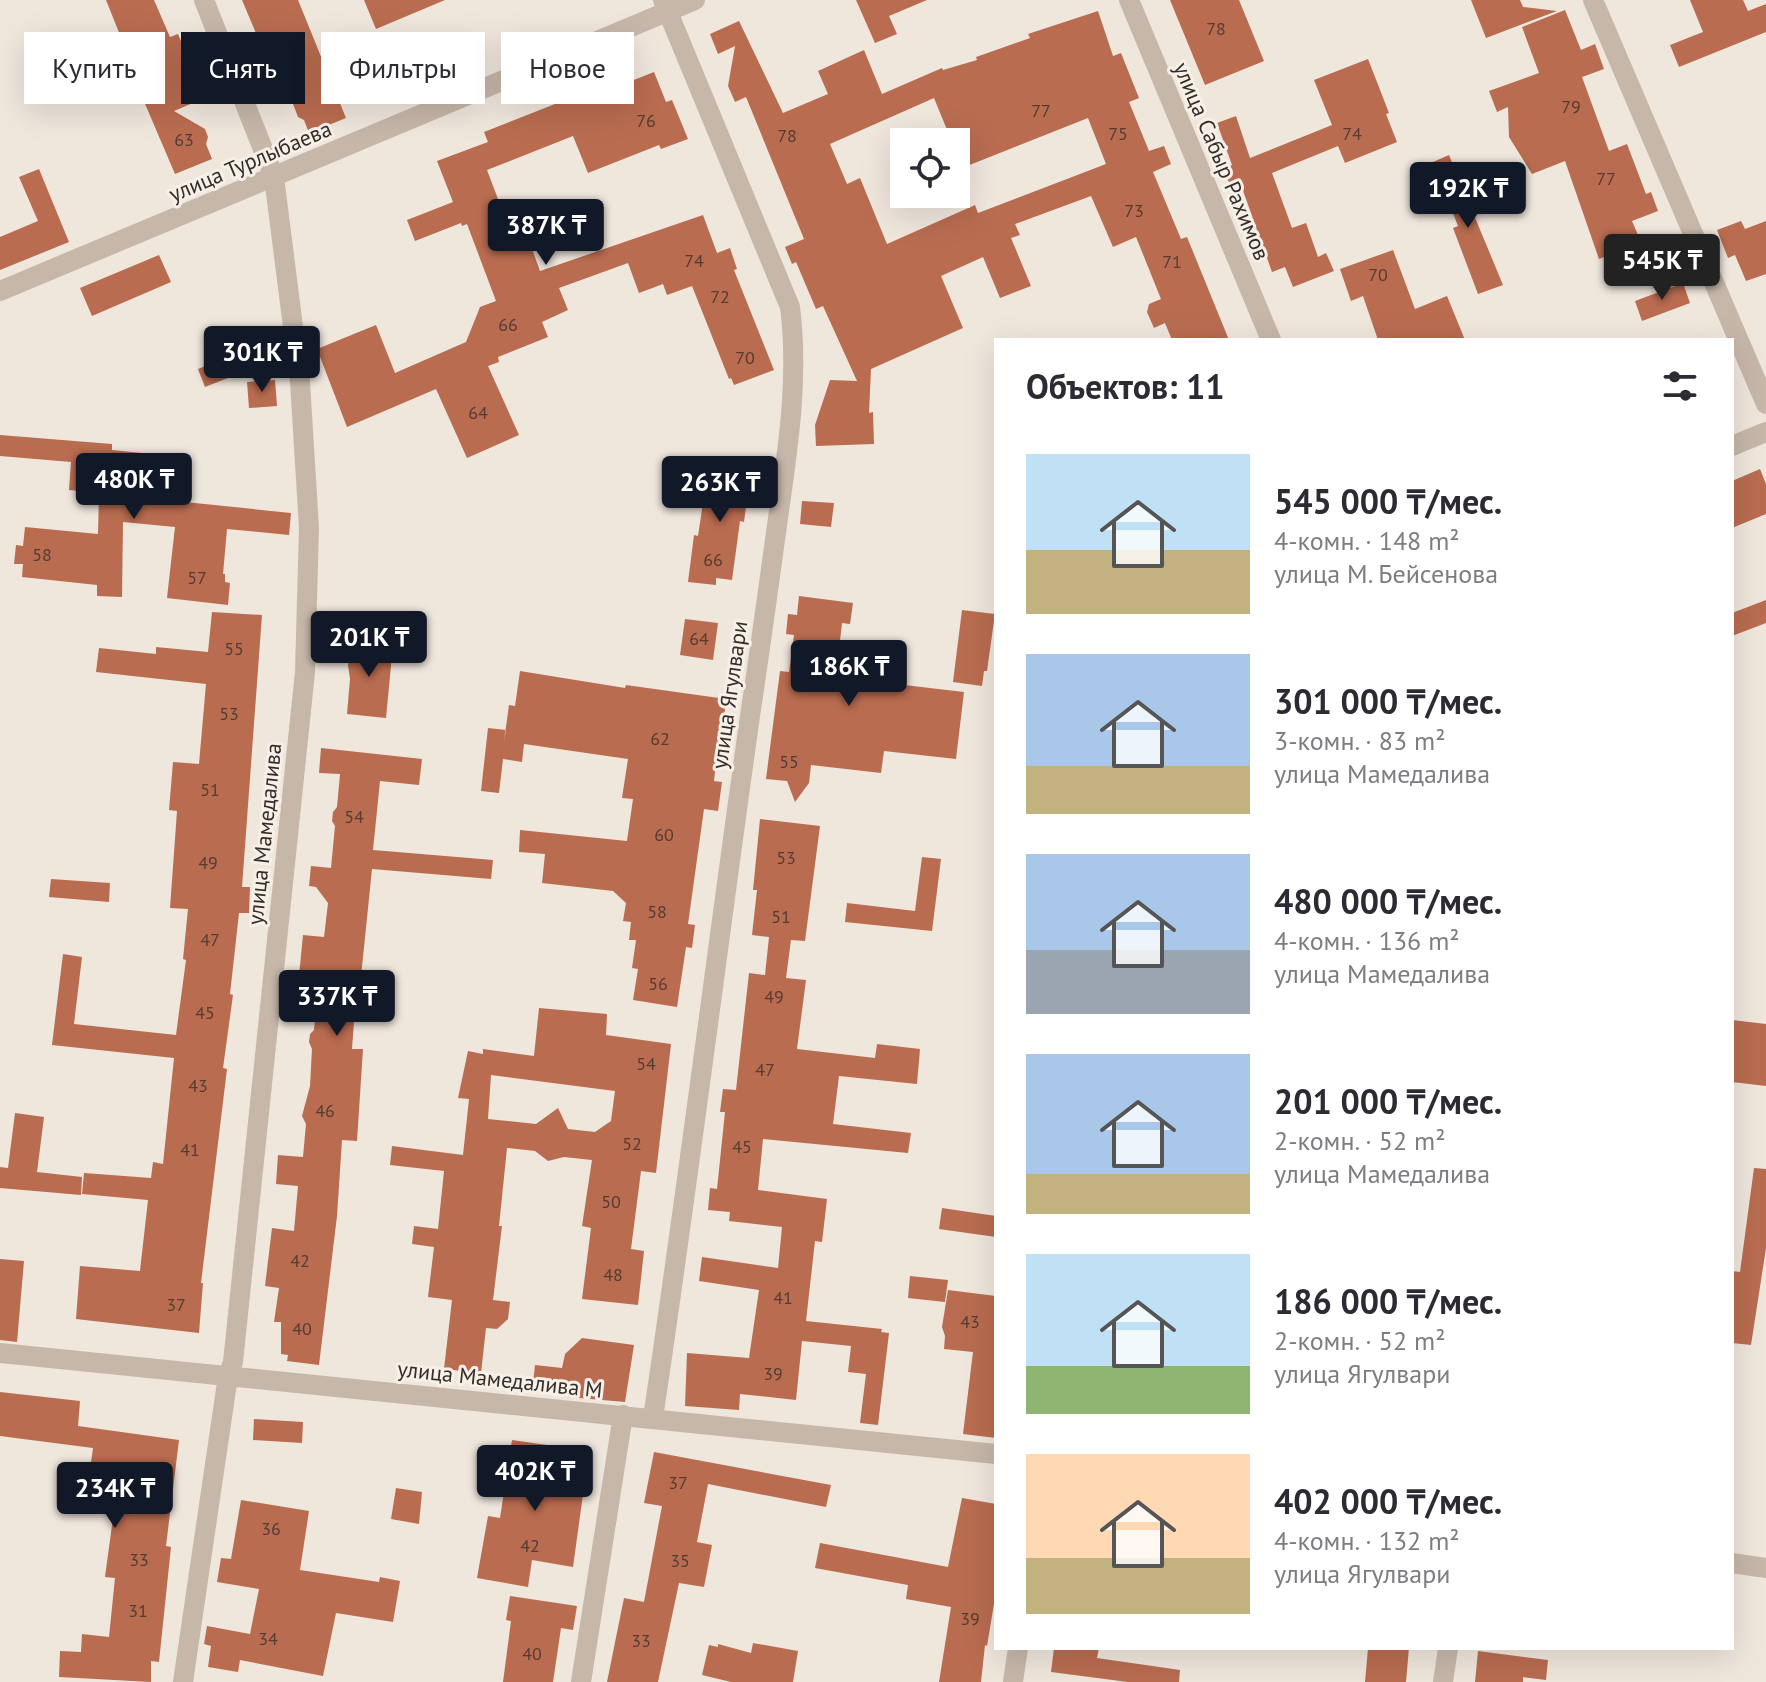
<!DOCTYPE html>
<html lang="ru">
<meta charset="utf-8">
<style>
:root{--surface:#fff;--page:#f2f2f3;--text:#2b2b33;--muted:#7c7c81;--accent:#111827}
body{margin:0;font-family:"PT Sans",sans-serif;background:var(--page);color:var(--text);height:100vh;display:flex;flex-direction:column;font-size:30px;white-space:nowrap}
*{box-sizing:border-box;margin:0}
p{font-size:26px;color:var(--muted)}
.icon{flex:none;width:44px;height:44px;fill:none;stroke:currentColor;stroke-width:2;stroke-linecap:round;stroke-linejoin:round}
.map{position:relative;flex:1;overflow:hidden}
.panel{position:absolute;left:994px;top:338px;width:740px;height:1312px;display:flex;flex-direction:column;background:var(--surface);border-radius:0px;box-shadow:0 8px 32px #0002}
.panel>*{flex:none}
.banner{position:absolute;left:24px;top:32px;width:760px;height:72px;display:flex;gap:16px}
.tools{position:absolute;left:890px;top:128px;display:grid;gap:16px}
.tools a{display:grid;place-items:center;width:80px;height:80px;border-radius:0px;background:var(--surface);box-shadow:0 8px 32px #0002;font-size:40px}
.price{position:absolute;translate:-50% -68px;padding:0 18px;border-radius:8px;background:var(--accent);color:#fff;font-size:26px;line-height:52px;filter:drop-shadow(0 2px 4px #0008)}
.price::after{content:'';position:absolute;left:50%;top:48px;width:24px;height:18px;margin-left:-12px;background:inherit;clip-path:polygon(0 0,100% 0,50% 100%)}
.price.on{background:#222;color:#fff}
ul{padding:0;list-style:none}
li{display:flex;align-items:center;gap:24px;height:200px;padding:0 32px}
li span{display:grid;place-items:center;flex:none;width:224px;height:160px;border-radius:0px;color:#555}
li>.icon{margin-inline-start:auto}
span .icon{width:96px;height:96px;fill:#fffc;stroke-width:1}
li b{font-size:34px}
h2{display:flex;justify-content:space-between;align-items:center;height:96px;padding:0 32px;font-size:34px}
.pill{padding:0 28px;border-radius:0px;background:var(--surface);box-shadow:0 8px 32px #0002;font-size:28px;line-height:72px}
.pill.on{background:var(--accent);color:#fff}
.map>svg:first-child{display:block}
</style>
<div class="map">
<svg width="1766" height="1682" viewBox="0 0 1766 1682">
<rect width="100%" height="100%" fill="#efe6dc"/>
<!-- building -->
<path fill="#b96c50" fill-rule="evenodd" d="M 106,0 L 154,0 L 170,37 L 178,34 L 197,79 L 211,73 L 219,92 L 174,111 L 205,129 L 208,137 L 206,144 L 212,159 L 175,174 L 125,57 L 128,55 Z
M 242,0 L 298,0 L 346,118 L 309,133 L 304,120 L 298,117 L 288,91 L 276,96 L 267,73 L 272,71 Z
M 364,0 L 445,0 L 376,29 Z
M 856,0 L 927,0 L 889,16 L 897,34 L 875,43 Z
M 1170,0 L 1239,0 L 1264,61 L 1205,85 Z
M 1471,0 L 1520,0 L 1523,7 L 1557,11 L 1486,38 Z
M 1690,0 L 1743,0 L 1748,11 L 1766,4 L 1766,32 L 1679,67 L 1670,45 L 1703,32 Z
M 1565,10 L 1581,50 L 1595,44 L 1604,69 L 1582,77 L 1609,151 L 1627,144 L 1646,194 L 1651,192 L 1658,211 L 1632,221 L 1641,242 L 1599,259 L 1565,161 L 1532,174 L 1509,137 L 1508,107 L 1497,112 L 1489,91 L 1539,73 L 1522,27 Z
M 1098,11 L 1113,56 L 1121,53 L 1139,98 L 1129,102 L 1149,151 L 1164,146 L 1171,164 L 1153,172 L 1181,239 L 1187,237 L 1229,340 L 1172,340 L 1165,323 L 1154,328 L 1147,312 L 1149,304 L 1161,299 L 1136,237 L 1113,247 L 1091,196 L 1015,224 L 1020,235 L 1011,238 L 1031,286 L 1000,298 L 983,257 L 941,276 L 963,328 L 871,369 L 869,413 L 873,412 L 874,444 L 816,446 L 815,425 L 830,380 L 857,381 L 823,306 L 816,309 L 796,262 L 792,264 L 785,247 L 804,239 L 746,97 L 735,102 L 728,86 L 735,46 L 718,54 L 710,34 L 739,21 L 783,113 L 828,94 L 818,71 L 864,50 L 882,94 L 942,68 L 943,70 L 977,60 L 976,57 L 1030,38 L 1028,34 ZM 934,98 L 952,142 L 956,142 L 956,153 L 962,168 L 1088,118 L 1106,164 L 978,213 L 975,205 L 887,244 L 860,178 L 847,184 L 830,144 Z
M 1368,59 L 1389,113 L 1386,114 L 1397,142 L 1345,163 L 1338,146 L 1272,173 L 1292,228 L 1306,223 L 1318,257 L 1326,253 L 1334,271 L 1293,287 L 1285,267 L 1272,272 L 1241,185 L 1232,189 L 1223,169 L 1232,165 L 1217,123 L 1236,116 L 1250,158 L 1332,125 L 1314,80 Z
M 598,69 L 606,91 L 654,72 L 666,102 L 672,100 L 688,139 L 661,149 L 659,145 L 588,173 L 573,136 L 487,170 L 501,207 L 515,202 L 540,271 L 703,215 L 717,253 L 730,248 L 737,269 L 734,270 L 774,370 L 734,385 L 731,378 L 729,379 L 692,286 L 667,295 L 663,284 L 639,293 L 628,263 L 559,288 L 568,310 L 542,322 L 548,337 L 498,357 L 499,362 L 488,366 L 519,435 L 467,458 L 436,389 L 347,427 L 317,349 L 376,325 L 395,373 L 466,342 L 480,307 L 496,301 L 467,224 L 462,226 L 461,223 L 415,241 L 407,220 L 453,202 L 437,161 L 488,142 L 484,132 L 583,93 L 577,77 Z
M 1449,155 L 1503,285 L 1478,294 L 1453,228 L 1458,226 L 1433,162 Z
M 39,169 L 69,242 L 0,270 L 0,237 L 38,221 L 19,177 Z
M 1741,221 L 1745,229 L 1766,221 L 1766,274 L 1746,281 L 1735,255 L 1728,258 L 1717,230 Z
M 1393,250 L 1415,309 L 1447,296 L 1465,340 L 1378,340 L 1363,296 L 1351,301 L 1340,269 Z
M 159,255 L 171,282 L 92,316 L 80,288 Z
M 1683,283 L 1690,303 L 1642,321 L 1635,301 Z
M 231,355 L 238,374 L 205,387 L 198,369 Z
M 275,380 L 277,406 L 249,408 L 247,382 Z
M 0,435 L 112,444 L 112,450 L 181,457 L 179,481 L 188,482 L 185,502 L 291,513 L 289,535 L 227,529 L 223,574 L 225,574 L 225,582 L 230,583 L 228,605 L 167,598 L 175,527 L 123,522 L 122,597 L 97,596 L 97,585 L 22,577 L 23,564 L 14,564 L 16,545 L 23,546 L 25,527 L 98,534 L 99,493 L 69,490 L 71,462 L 0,456 Z
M 709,463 L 751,469 L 744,522 L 740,521 L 732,580 L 716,578 L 716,585 L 688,582 L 694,535 L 698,536 Z
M 1760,469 L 1766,484 L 1766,514 L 1732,528 L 1732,481 Z
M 802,501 L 834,503 L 831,527 L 800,524 Z
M 799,596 L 853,603 L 850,624 L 842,623 L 836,677 L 964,692 L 956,759 L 884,751 L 881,773 L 811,765 L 809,783 L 795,802 L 787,781 L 766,779 L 780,671 L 789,672 L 794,635 L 786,634 L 788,614 L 797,615 Z
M 1766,600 L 1766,623 L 1732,636 L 1732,613 Z
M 962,610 L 995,614 L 987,671 L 984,671 L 982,686 L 953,682 Z
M 212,612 L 262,615 L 242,887 L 250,887 L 249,913 L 239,913 L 230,994 L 233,995 L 223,1068 L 227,1069 L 201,1283 L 203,1283 L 199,1333 L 76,1319 L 80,1266 L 140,1271 L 148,1200 L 82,1194 L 84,1173 L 151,1178 L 153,1162 L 163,1164 L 174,1058 L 52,1045 L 63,954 L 82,957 L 74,1024 L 176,1035 L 186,960 L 183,959 L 188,909 L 170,908 L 177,811 L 169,810 L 173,762 L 199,764 L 206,684 L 96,672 L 99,648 L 156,654 L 156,647 L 208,652 Z
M 685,619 L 718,623 L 713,660 L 680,655 Z
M 353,641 L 393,645 L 386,718 L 347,714 L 350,679 L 348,665 Z
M 520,671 L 625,688 L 626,685 L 726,699 L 724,718 L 721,718 L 714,781 L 722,782 L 718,811 L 704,809 L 688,924 L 695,925 L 692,948 L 686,947 L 677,1007 L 633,1000 L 638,969 L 632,968 L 636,940 L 629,940 L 631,922 L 623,921 L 626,903 L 613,891 L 542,883 L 545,854 L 519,852 L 520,830 L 627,841 L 633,799 L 622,798 L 628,759 L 524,744 L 522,762 L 503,759 L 499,793 L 481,791 L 488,728 L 506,730 L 504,741 L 509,705 L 515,706 Z
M 321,748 L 422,759 L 419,785 L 380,781 L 373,850 L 493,860 L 491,879 L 372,869 L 359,996 L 356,995 L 352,1049 L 363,1049 L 357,1141 L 342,1140 L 337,1216 L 319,1365 L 287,1361 L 288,1355 L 281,1354 L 281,1322 L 274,1322 L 279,1288 L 265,1286 L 272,1228 L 294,1231 L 298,1186 L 276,1184 L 278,1155 L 303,1157 L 306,1124 L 302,1116 L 310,1086 L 312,1049 L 309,1042 L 310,1034 L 314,1030 L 318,988 L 298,986 L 303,935 L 324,937 L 328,903 L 316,887 L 309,886 L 311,866 L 331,868 L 335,826 L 332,821 L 333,812 L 337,807 L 340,774 L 319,773 Z
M 760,819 L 820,826 L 805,941 L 791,940 L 786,978 L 806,980 L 797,1049 L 875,1058 L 877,1044 L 920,1049 L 917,1084 L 839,1076 L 833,1124 L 911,1133 L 908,1153 L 763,1139 L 758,1190 L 827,1199 L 822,1242 L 815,1241 L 806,1321 L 882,1329 L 881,1332 L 889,1333 L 878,1425 L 860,1423 L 866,1374 L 848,1372 L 851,1346 L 802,1341 L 796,1400 L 740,1394 L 739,1410 L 685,1406 L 687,1353 L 749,1358 L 759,1290 L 699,1281 L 702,1257 L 778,1268 L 782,1227 L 729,1221 L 730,1212 L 708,1210 L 710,1188 L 717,1189 L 725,1112 L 720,1112 L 723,1089 L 736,1090 L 749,973 L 765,975 L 769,937 L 752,935 L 757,890 L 753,890 Z
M 922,857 L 941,859 L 932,931 L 845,922 L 847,903 L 915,911 Z
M 51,879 L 110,883 L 109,902 L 49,897 Z
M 539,1008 L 607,1014 L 606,1035 L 671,1044 L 656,1173 L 641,1171 L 631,1249 L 644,1251 L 638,1305 L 582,1299 L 591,1228 L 582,1226 L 592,1160 L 564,1157 L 548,1161 L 535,1151 L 507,1148 L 499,1226 L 502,1226 L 493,1300 L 510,1302 L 508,1319 L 497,1329 L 486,1328 L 481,1373 L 444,1369 L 452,1300 L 428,1297 L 434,1247 L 412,1244 L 414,1226 L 438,1229 L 444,1171 L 390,1165 L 392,1146 L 463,1155 L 469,1099 L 458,1098 L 468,1051 L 483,1054 L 483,1049 L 534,1056 ZM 491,1075 L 615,1091 L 611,1121 L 595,1132 L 568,1129 L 558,1108 L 536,1124 L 488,1119 Z
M 1732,1020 L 1766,1024 L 1766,1086 L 1732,1082 Z
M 15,1113 L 44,1117 L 37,1172 L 82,1177 L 81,1195 L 0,1188 L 0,1167 L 8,1168 Z
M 1754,1168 L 1766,1169 L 1766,1248 L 1751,1345 L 1732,1343 L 1732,1271 L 1740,1272 Z
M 942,1208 L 996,1216 L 996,1237 L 939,1229 Z
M 0,1259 L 24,1261 L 17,1342 L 0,1340 Z
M 910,1276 L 948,1280 L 945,1302 L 908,1298 Z
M 948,1290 L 996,1296 L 996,1438 L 963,1434 L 973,1352 L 944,1349 L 945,1336 L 942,1327 Z
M 582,1338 L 634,1345 L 625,1402 L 568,1397 L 569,1388 L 533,1384 L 535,1365 L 562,1368 L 565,1354 Z
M 0,1392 L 80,1401 L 78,1426 L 179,1440 L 166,1546 L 171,1547 L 159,1662 L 151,1661 L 151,1682 L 59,1677 L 60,1651 L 81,1652 L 82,1634 L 109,1637 L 115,1578 L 105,1577 L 115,1503 L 86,1499 L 93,1448 L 0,1436 Z
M 254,1419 L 303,1422 L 302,1443 L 253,1440 Z
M 512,1440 L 589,1451 L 573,1567 L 532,1560 L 528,1587 L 477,1578 L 488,1516 L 500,1518 Z
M 654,1452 L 831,1485 L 826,1507 L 708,1484 L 697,1542 L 712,1545 L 704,1587 L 679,1583 L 658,1682 L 607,1682 L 624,1598 L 644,1602 L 662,1506 L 644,1503 Z
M 396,1488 L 422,1492 L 419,1524 L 391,1519 Z
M 962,1498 L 996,1504 L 996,1592 L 987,1646 L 985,1645 L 981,1682 L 939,1682 L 951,1607 L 906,1599 L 908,1585 L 815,1568 L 820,1543 L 948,1567 Z
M 241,1500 L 309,1511 L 300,1570 L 379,1582 L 380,1577 L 400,1581 L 393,1622 L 336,1613 L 323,1676 L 240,1660 L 238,1672 L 208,1667 L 211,1646 L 204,1644 L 207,1626 L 250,1634 L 259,1589 L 217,1582 L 221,1558 L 231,1559 Z
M 510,1596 L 577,1606 L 573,1630 L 561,1628 L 553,1682 L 503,1682 L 511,1621 L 506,1620 Z
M 753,1643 L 798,1651 L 793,1682 L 731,1682 L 702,1675 L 709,1645 L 718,1647 L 718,1644 L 751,1653 Z
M 1054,1648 L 1099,1648 L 1097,1658 L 1180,1670 L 1179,1682 L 1128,1682 L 1051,1672 Z
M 1368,1648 L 1409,1648 L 1406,1682 L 1365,1682 Z
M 1478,1651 L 1548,1660 L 1546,1680 L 1523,1677 L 1523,1682 L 1475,1682 Z"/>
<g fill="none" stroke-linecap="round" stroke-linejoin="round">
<!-- minor -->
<path stroke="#c6b7a9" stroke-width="20" d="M 1129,0 L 1271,340
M 1593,0 L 1766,404
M 0,291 L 695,0
M 1732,446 L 1766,432
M 0,1353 L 996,1454
M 653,1418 C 688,1184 717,950 750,716 C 760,650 769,584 778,518 C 788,448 799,378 790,307 L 663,0
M 1732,1563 L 1766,1568
M 183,1682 L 228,1376 L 233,1362 L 305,672 L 309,528 L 300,382 L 274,177 L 204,0
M 581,1682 L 623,1415
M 1013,1682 L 1018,1648
M 1443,1682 L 1448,1648"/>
</g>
<g text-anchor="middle" stroke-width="6" stroke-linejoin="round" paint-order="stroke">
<!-- number labels -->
<g font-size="18" fill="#553c32">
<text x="1216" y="35">78</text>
<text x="1571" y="113">79</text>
<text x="1041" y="117">77</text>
<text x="646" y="127">76</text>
<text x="1118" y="140">75</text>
<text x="1352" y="140">74</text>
<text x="787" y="142">78</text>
<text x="184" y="146">63</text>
<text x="1606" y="185">77</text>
<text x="1134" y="217">73</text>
<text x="694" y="267">74</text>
<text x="1172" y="268">71</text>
<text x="1378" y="281">70</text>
<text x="720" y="303">72</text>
<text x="508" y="331">66</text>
<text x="745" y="364">70</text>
<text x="478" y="419">64</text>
<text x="42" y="561">58</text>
<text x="713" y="566">66</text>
<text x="197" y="584">57</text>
<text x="699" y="645">64</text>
<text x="234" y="655">55</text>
<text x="229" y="720">53</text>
<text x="660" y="745">62</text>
<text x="789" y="768">55</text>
<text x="210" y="796">51</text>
<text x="354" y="823">54</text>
<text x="664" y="841">60</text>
<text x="786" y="864">53</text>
<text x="208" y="869">49</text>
<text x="657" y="918">58</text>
<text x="781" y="923">51</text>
<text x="210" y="946">47</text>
<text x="658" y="990">56</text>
<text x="774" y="1003">49</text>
<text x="205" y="1019">45</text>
<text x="646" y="1070">54</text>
<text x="765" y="1076">47</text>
<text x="198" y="1092">43</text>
<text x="325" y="1117">46</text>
<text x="632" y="1150">52</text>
<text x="742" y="1153">45</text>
<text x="190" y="1156">41</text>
<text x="611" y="1208">50</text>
<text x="300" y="1267">42</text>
<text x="613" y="1281">48</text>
<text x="783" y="1304">41</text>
<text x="176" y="1311">37</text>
<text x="970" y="1328">43</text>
<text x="302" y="1335">40</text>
<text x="773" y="1380">39</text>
<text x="678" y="1489">37</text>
<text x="271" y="1535">36</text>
<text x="530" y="1552">42</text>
<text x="139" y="1566">33</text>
<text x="680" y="1567">35</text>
<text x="138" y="1617">31</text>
<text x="970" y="1625">39</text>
<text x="268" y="1645">34</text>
<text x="641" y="1647">33</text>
<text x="532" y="1660">40</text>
</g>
<!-- street labels -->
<g font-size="22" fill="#342c28" stroke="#f7f0e8">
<text transform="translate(250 161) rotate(-23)" y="8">улица Турлыбаева</text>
<text transform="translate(1222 161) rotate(67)" y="8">улица Сабыр Рахимов</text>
<text transform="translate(729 695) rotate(-82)" y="8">улица Ягулвари</text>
<text transform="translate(264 834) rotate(-84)" y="8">улица Мамедалива</text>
<text transform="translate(500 1379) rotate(6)" y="8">улица Мамедалива М</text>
</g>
</g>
</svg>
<div class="tools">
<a><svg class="icon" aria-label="locate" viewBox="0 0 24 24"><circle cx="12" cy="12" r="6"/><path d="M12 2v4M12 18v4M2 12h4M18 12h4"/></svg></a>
</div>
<b class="price" style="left:1468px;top:230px">192K ₸</b>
<b class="price" style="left:546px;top:267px">387K ₸</b>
<b class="price on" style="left:1662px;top:302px">545K ₸</b>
<b class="price" style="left:262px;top:394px">301K ₸</b>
<b class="price" style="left:134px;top:521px">480K ₸</b>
<b class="price" style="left:720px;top:524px">263K ₸</b>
<b class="price" style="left:369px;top:679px">201K ₸</b>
<b class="price" style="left:849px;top:708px">186K ₸</b>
<b class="price" style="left:337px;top:1038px">337K ₸</b>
<b class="price" style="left:535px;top:1513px">402K ₸</b>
<b class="price" style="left:115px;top:1530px">234K ₸</b>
<div class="banner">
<a class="pill">Купить</a>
<a class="pill on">Снять</a>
<a class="pill">Фильтры</a>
<a class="pill">Новое</a>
</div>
<section class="panel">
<h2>Объектов: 11<svg class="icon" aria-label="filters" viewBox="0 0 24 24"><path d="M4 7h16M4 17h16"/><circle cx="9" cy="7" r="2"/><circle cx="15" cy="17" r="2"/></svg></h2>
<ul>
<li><span style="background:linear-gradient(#bfe0f5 60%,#c2b280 0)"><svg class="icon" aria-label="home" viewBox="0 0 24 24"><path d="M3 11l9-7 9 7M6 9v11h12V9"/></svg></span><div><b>545 000 ₸/мес.</b><p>4-комн. · 148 m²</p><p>улица М. Бейсенова</p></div></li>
<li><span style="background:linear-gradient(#a9c7e8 70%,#c2b280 0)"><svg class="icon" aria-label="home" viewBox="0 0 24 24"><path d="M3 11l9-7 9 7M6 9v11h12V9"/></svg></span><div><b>301 000 ₸/мес.</b><p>3-комн. · 83 m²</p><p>улица Мамедалива</p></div></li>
<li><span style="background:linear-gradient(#a9c7e8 60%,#9aa5b1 0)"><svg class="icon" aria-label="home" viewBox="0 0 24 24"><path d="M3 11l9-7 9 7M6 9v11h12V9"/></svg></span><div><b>480 000 ₸/мес.</b><p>4-комн. · 136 m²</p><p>улица Мамедалива</p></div></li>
<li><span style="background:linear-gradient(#a9c7e8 75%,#c2b280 0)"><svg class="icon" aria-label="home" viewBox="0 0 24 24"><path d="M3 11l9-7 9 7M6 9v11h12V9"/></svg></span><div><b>201 000 ₸/мес.</b><p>2-комн. · 52 m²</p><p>улица Мамедалива</p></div></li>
<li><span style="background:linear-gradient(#bfe0f5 70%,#8fb573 0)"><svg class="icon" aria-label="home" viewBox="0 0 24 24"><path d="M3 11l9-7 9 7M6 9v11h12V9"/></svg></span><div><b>186 000 ₸/мес.</b><p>2-комн. · 52 m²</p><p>улица Ягулвари</p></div></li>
<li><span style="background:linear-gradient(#ffd9b3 65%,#c2b280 0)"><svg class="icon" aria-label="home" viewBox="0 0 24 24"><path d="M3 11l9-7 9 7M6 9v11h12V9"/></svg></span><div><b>402 000 ₸/мес.</b><p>4-комн. · 132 m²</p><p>улица Ягулвари</p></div></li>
</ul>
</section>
</div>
